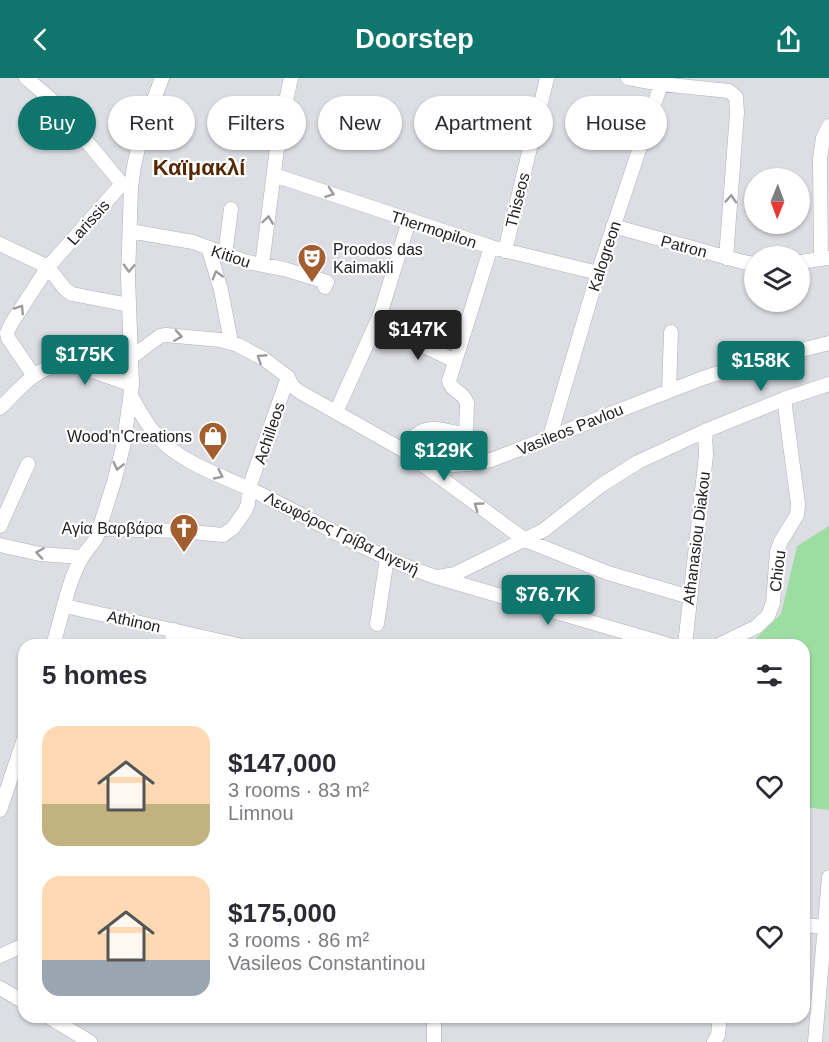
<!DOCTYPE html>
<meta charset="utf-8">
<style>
:root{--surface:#fff;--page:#f2f2f3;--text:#2b2b33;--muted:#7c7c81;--accent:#0f766e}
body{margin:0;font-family:Arial,sans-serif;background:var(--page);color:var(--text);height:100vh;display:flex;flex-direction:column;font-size:22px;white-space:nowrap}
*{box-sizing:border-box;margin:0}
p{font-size:20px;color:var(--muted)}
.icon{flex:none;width:33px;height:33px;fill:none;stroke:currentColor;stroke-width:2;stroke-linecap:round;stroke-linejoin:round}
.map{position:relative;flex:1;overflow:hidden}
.side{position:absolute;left:18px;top:561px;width:792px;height:384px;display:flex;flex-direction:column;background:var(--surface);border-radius:18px;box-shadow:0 2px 4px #0004}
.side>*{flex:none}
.hud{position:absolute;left:18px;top:18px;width:794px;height:54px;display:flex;gap:12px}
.needle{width:39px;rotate:181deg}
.fabs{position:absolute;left:744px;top:90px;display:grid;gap:12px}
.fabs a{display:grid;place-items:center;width:66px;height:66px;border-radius:50%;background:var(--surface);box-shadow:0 2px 4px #0004;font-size:30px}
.price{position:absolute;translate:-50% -51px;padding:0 14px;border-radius:6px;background:var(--accent);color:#fff;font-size:20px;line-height:39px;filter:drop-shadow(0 2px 3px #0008)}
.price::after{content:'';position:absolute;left:50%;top:36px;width:18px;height:14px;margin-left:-9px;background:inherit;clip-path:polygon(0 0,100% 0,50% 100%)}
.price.current{background:#222;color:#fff}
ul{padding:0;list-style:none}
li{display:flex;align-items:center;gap:18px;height:150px;padding:0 24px}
li span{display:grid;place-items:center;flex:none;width:168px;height:120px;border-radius:18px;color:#555}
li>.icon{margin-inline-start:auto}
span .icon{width:72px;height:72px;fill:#fffc;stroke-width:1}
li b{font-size:26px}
h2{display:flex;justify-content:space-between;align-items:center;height:72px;padding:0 24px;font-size:26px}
.chip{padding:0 21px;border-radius:27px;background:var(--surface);box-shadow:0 2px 4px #0004;font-size:21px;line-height:54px}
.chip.current{background:var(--accent);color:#fff}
header{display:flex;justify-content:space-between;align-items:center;height:78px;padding:0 24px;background:var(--accent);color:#fff;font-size:27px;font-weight:600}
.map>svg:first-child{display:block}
</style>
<header><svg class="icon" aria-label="back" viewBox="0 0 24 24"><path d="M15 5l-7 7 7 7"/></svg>Doorstep<svg class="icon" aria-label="share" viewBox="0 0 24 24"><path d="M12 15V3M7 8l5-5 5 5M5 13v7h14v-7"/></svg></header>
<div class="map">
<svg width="829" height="964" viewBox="0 0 829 964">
<rect width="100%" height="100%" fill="#dddee4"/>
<!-- green -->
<path fill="#9ddda2" d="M 829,448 L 829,732 L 804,729 L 804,698 L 808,698 L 804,645 L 804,567 L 749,567 L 781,536 L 797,468 Z"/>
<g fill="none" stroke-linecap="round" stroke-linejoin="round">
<!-- minor casing -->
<g stroke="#afb0b6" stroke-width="15">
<path id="minor" d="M 26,0 L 53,23 L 122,106
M 628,0 L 661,6 L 729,13 L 736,19 L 737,35 L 726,180
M 274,97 L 491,169 L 598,195
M 613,148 L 743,184 L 754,186
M 130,153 L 193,164 L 247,184 L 284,191 L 327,204 L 325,209
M 0,166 L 48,189 L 65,211 L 72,216 L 129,227
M 209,172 L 221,212 L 231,264
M 505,173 L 547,0
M 225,177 L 231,131
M 821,181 L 820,80 L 823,60 L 829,48
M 800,184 L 829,180
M 262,187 L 279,55 L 291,0
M 380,237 L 403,251 L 420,266 L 455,283
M 132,279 L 160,258 L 166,257 L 220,262 L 238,267 L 264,281 L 288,299 L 292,308 L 300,314 L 403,372 L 525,462 L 608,495 L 690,519
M 34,298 L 8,260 L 7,255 L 11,246 L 48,189 L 122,106
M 669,313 L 671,254
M 131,318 C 139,332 147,348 159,360 C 182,385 220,397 250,411 C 312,440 371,478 436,499 L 669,567
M 0,330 C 15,316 31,295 51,289 C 73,282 111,300 132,307
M 336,334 L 380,237 L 409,143
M 550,358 L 598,195 L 663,0
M 403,372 C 423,342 435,351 466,357
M 465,386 L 467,325 C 463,313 451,313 449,303 L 491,169
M 426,389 L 469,386 L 491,382 L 703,300 L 757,283 L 829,265
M 0,448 L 28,386
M 99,451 L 181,453 L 223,457 L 233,450 L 245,433 L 248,426 L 249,410 L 288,299
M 0,467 L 40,476 L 81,479
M 438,499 L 455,496 L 544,452 L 600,408 L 638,384 L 705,353 L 784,321 L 829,306
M 65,528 L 238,567
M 377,546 L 387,480
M 53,567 C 62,539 67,506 81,481 C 86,472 93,467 97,458 L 114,404 L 123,369 L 132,307 L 128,199 L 131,109 L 134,88 L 142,53 L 162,0
M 171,567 L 174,552
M 685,567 L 706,377 L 705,353
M 719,567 L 756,549 L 768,538 L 773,525 L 777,474 L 781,463 L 797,437 L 798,426 L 784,321
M 0,732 L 24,661
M 804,847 L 824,849
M 0,878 L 24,867
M 0,910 L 24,924
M 49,939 L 90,964
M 434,964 L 434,939
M 714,964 L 718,957 L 720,939
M 815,964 L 829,799"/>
</g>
<!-- minor -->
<use href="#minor" stroke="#fff" stroke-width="14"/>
</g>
<!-- one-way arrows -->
<defs><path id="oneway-chevron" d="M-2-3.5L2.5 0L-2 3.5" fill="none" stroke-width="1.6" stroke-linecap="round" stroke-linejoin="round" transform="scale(1.5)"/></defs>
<g stroke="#9c9c9c">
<use href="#oneway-chevron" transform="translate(330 115) rotate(19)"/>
<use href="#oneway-chevron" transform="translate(731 121) rotate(-86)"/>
<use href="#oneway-chevron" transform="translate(268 142) rotate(-82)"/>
<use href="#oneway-chevron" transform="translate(129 190) rotate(92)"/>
<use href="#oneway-chevron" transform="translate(217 197) rotate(-106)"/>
<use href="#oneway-chevron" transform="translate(20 231) rotate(-57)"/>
<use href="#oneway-chevron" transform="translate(178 258) rotate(9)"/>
<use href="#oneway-chevron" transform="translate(261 280) rotate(-147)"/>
<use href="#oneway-chevron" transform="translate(118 388) rotate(103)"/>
<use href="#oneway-chevron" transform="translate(219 397) rotate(25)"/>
<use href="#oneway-chevron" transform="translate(478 428) rotate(-144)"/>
<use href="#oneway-chevron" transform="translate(40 475) rotate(-171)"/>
</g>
<!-- icons -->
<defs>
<g id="theatre-pin" transform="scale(1.5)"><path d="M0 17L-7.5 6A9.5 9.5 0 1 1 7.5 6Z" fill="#a25e2f" stroke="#fff"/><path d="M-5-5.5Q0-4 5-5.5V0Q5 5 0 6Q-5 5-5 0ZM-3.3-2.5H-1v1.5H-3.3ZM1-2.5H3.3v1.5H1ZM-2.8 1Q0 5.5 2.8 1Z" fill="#fff"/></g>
<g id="shop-pin" transform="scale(1.5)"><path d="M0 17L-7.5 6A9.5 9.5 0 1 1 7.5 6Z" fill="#a25e2f" stroke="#fff"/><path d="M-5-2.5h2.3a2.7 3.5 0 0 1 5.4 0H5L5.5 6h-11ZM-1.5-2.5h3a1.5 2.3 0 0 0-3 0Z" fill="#fff"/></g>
<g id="church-pin" transform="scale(1.5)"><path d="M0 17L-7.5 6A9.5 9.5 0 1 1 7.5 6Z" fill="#a25e2f" stroke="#fff"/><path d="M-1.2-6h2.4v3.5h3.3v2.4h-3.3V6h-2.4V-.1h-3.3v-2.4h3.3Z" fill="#fff"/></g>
</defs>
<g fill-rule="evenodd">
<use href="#theatre-pin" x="312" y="180"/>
<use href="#shop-pin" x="213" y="358"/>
<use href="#church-pin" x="184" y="450"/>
</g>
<g text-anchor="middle" stroke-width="4.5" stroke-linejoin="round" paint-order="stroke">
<!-- street labels -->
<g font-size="16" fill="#222224" stroke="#fff">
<text transform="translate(517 122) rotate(-76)" y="6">Thiseos</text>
<text transform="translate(88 144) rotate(-48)" y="6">Larissis</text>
<text transform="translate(434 151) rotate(18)" y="6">Thermopilon</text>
<text transform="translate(684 168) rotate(15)" y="6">Patron</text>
<text transform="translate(231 178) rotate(18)" y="6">Kitiou</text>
<text transform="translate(604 178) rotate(-72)" y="6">Kalogreon</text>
<text transform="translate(570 351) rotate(-22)" y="6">Vasileos Pavlou</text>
<text transform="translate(269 355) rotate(-71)" y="6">Achilleos</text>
<text transform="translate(342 455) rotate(26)" y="6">Λεωφόρος Γρίβα Διγενή</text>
<text transform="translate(696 460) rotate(-83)" y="6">Athanasiou Diakou</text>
<text transform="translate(777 493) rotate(-83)" y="6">Chiou</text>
<text transform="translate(134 543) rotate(12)" y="6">Athinon</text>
</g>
<!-- poi labels -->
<g font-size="16" fill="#222224" stroke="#fff" text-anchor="end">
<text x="333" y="177" text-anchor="start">Proodos das<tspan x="333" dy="18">Kaimakli</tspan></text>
<text x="192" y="364">Wood'n'Creations</text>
<text x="163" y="456">Αγία Βαρβάρα</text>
</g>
<!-- district labels -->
<g font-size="22" font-weight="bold" fill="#552804" stroke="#fff">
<text x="199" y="97">Καϊμακλί</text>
</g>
</g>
</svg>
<div class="fabs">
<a><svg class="needle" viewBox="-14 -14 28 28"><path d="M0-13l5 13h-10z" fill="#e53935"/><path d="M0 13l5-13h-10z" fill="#7c7c81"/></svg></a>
<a><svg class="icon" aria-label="layers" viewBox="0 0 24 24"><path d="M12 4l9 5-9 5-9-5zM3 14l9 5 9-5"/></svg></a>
</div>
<b class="price current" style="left:418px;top:283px">$147K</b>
<b class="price" style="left:85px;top:308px">$175K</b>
<b class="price" style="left:761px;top:314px">$158K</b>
<b class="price" style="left:444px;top:404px">$129K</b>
<b class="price" style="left:548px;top:548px">$76.7K</b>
<div class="hud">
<a class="chip current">Buy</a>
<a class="chip">Rent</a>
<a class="chip">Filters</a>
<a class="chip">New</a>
<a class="chip">Apartment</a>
<a class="chip">House</a>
</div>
<section class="side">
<h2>5 homes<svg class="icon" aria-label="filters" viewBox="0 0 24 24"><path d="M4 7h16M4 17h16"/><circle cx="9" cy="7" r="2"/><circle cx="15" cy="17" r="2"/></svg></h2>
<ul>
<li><span style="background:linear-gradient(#ffd9b3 65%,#c2b280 0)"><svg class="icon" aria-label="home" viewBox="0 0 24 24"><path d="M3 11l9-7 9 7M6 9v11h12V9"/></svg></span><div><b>$147,000</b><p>3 rooms · 83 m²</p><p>Limnou</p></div><svg class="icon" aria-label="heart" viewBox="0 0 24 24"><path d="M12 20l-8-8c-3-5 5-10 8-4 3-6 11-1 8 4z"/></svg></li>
<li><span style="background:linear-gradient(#ffd9b3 70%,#9aa5b1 0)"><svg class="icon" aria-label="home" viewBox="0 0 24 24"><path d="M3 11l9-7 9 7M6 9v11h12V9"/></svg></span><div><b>$175,000</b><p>3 rooms · 86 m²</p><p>Vasileos Constantinou</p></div><svg class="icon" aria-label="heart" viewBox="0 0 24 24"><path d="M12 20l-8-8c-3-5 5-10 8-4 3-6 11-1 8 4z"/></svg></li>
</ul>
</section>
</div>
